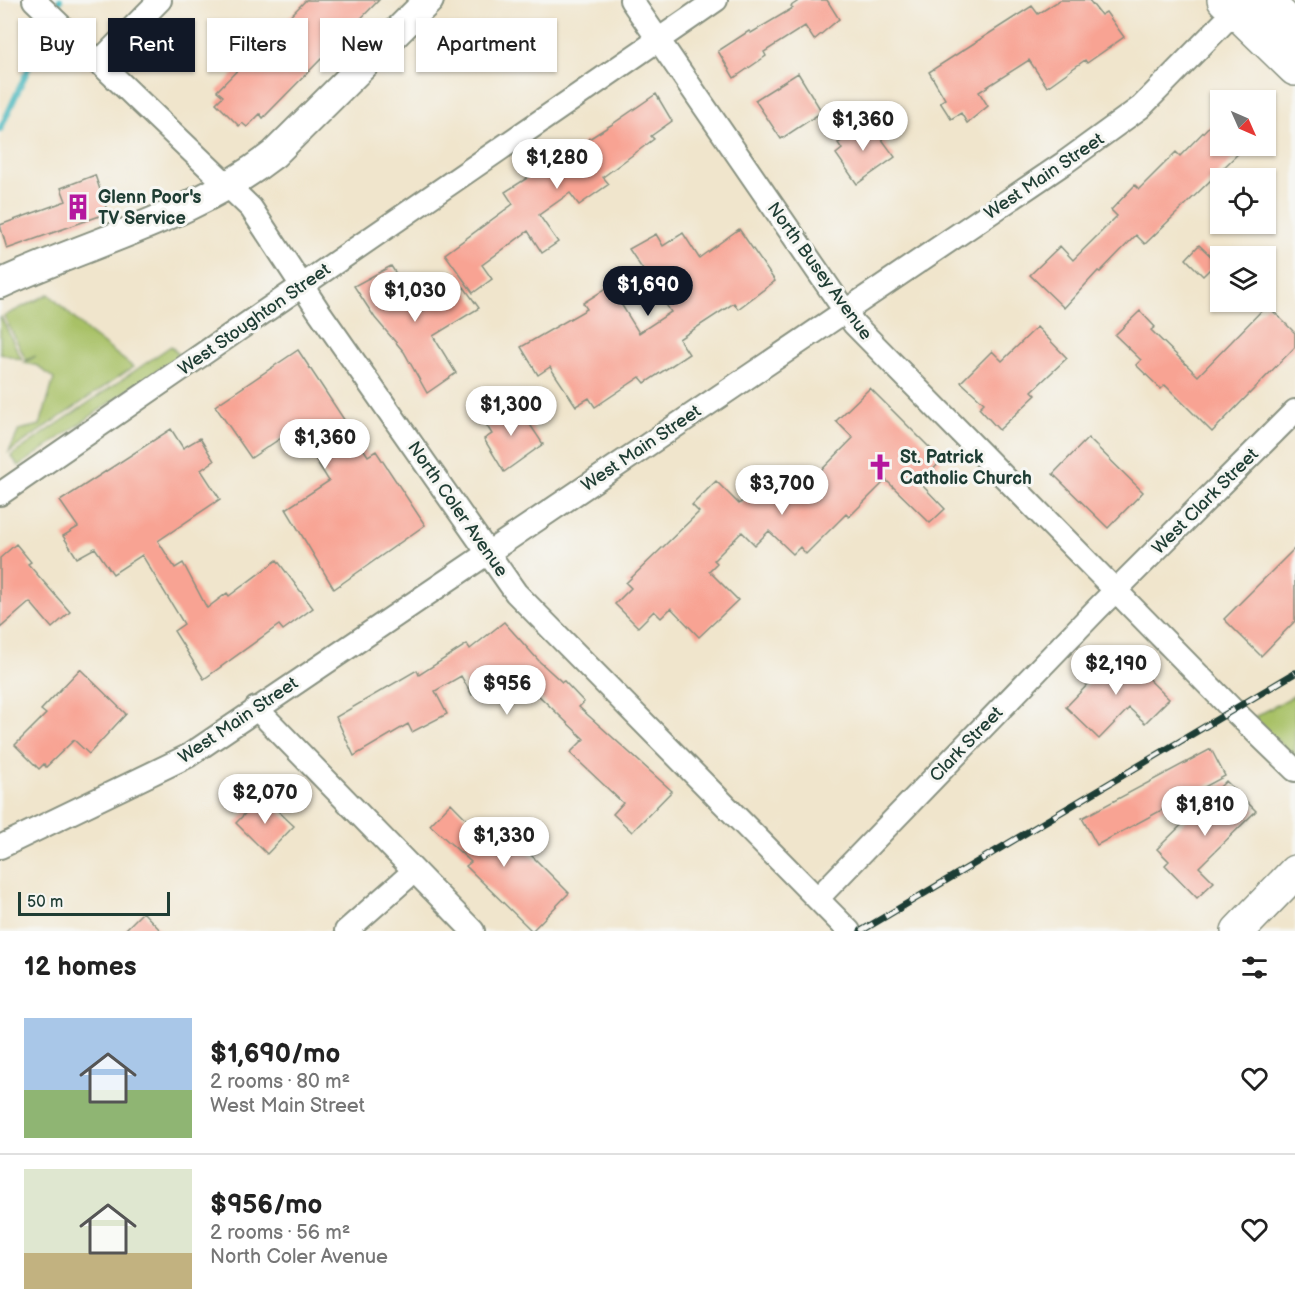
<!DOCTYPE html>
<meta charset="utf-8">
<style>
:root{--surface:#fff;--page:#f2f2f2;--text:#222;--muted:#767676;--line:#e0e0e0;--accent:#111827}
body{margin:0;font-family:"Balsamiq Sans",sans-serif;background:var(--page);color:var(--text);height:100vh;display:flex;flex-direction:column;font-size:22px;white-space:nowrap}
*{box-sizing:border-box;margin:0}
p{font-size:20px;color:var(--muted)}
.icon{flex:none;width:33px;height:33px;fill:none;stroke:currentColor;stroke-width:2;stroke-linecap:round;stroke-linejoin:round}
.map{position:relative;height:931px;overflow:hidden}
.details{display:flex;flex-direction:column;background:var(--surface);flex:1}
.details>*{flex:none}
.hud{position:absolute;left:18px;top:18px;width:600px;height:54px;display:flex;gap:12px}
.needle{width:39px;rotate:135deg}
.fabs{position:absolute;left:1210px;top:90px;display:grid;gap:12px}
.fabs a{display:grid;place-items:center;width:66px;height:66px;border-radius:0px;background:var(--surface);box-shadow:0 2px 4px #0004;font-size:30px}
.scale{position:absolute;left:18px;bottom:15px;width:152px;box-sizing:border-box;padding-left:6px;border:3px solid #1f3d34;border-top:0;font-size:16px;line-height:21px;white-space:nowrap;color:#1f3d34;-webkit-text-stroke:4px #f6f6f2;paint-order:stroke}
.price{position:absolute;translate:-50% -51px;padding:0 14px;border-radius:21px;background:#fff;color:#222;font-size:20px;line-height:39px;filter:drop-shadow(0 2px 3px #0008)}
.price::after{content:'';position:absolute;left:50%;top:36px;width:18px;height:14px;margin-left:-9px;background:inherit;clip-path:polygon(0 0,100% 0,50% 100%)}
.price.selected{background:var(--accent);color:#fff}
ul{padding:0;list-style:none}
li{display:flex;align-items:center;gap:18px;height:150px;padding:0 24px}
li+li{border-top:2px solid var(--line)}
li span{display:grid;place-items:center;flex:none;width:168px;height:120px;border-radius:0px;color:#555}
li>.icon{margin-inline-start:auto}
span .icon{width:72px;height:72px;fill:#fffc;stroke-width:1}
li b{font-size:26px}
h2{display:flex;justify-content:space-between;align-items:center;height:72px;padding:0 24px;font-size:26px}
.pill{padding:0 21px;border-radius:0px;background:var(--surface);box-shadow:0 2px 4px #0004;font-size:21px;line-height:54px}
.pill.selected{background:var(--accent);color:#fff}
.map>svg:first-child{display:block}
</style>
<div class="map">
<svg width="1295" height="931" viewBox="0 0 1295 931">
<rect width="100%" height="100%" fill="#f6f6f2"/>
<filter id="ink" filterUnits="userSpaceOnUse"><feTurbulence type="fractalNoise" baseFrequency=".0167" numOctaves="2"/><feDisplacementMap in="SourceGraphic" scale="12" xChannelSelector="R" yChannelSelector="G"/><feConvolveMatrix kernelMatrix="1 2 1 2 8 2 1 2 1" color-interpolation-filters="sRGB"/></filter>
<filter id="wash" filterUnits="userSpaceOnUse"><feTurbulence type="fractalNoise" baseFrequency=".008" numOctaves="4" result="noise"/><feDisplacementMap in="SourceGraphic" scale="24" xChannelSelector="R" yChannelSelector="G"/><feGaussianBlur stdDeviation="1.35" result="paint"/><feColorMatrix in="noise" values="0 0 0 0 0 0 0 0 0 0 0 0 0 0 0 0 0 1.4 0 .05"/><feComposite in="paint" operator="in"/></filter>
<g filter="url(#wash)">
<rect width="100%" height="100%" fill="#f0e5cc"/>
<!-- green -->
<path fill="#a8c166" stroke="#647f4d" stroke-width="1.5" d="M 49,294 L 87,331 L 133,367 L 9,452 L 19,430 L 40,425 L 54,379 L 38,366 L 24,363 L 36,356 L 26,360 L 4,316 Z
M 0,317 L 1,317 L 22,360 L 0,353 Z
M 171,346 L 179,355 L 19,466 L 11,456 Z
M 1295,695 L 1295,757 L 1253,718 Z"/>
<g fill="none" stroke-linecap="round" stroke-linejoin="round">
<!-- stream -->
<path stroke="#48b8be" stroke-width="6" d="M 54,13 L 60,0
M 0,130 L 50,22"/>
</g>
<g id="blocks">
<!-- building -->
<path fill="#f8a393" d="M 306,0 L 379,0 L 263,118 L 260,114 L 247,127 L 242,123 L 239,126 L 216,103 L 223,96 L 217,91 Z
M 800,0 L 827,0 L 839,19 L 814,40 L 805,26 L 764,52 L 766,56 L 734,78 L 718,51 L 749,31 L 751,33 L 793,8 L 791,6 Z
M 1060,0 L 1089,0 L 1101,15 L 1106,12 L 1124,37 L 1087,63 L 1085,60 L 1047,87 L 1029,60 L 979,92 L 988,106 L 967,123 L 961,113 L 951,119 L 940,102 L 945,99 L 929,72 L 1032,6 L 1038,14 Z
M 798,73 L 822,112 L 781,139 L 755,100 Z
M 656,94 L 672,121 L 651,136 L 654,139 L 603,177 L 609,184 L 579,205 L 570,193 L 539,215 L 558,242 L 542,253 L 528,231 L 482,265 L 492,279 L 473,293 L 445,254 L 513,204 L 505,192 L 611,125 Z
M 1221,114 L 1221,146 L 1246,146 L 1145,244 L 1136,235 L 1100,272 L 1098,271 L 1064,308 L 1030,275 L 1060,246 L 1073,260 L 1117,216 L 1111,210 L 1135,185 L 1139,189 L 1176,152 L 1180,156 Z
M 859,119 L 868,131 L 873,127 L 895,157 L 857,184 L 836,154 L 842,149 L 838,143 L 848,137 L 843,130 Z
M 95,175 L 108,213 L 7,249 L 0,225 L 66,201 L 61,188 Z
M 739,229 L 775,281 L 738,309 L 734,303 L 679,339 L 689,354 L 645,383 L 640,377 L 595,407 L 589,398 L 576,406 L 550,367 L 538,375 L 521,347 L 587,309 L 583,303 L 610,286 L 639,333 L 671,312 L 629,249 L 656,234 L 663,246 L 683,233 L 699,258 Z
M 1199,245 L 1217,262 L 1203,276 L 1186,259 Z
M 391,266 L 421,312 L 464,287 L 479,308 L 433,336 L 456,373 L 427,393 L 404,352 L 375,318 L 354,286 Z
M 1267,305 L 1295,333 L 1295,347 L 1212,432 L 1165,385 L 1161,389 L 1136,365 L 1141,360 L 1115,335 L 1140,311 L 1155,327 L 1151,330 L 1198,376 Z
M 1037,327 L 1067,358 L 1032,391 L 1036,395 L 999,430 L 979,408 L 984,403 L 961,382 L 992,351 L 1002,361 Z
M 298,350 L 368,456 L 376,451 L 425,525 L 334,589 L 286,509 L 329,481 L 296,428 L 251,458 L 215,406 Z
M 870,388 L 942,460 L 920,483 L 945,509 L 930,523 L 886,480 L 849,517 L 846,514 L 806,554 L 800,547 L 793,554 L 769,531 L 755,545 L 742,532 L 714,560 L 717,563 L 709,571 L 738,600 L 699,637 L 671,608 L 661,618 L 654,611 L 638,627 L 615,604 L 631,588 L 626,583 L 699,512 L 692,505 L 716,481 L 739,504 L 769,475 L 793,499 L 853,438 L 836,421 Z
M 515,402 L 543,444 L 504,472 L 484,439 L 492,434 L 484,421 Z
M 171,429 L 183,448 L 200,438 L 214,461 L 201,470 L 220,499 L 158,541 L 175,568 L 183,563 L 207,608 L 227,593 L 229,596 L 277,560 L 313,608 L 283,630 L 279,625 L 204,679 L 174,631 L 184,624 L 142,555 L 113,574 L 95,548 L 77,558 L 63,536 L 78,527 L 60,501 Z
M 1088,438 L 1143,492 L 1108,528 L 1053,474 Z
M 16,544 L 31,562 L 28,564 L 70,612 L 52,628 L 30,602 L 0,628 L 0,558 Z
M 1295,548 L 1295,621 L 1261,656 L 1224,619 Z
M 504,622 L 540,662 L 562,682 L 564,681 L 584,702 L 579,707 L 672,791 L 632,832 L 613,814 L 623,803 L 570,753 L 584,739 L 537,694 L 535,697 L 508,671 L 472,695 L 461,676 L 435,691 L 447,714 L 412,732 L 408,724 L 354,756 L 336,717 L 417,670 L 419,675 L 467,644 L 470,649 Z
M 1120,651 L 1169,699 L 1145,723 L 1129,708 L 1099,739 L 1066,707 Z
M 80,669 L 126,714 L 89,754 L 74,740 L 46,767 L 44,764 L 39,769 L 15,745 L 46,714 L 41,710 Z
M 1211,749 L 1225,776 L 1097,845 L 1082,818 Z
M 1226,781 L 1256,811 L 1199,867 L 1214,882 L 1197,898 L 1165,865 L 1169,861 L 1157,849 Z
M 262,796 L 294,826 L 267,854 L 236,823 Z
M 451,803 L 491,844 L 506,830 L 569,893 L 532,931 L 466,866 L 471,862 L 430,825 Z
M 143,912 L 161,931 L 124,931 Z"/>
</g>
</g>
<g filter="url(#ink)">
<use href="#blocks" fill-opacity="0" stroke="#889180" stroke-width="1.5"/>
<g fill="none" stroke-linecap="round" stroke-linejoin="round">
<!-- minor casing -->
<g stroke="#889180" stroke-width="26">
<path id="minor" d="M 34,0 L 251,208 L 318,310 L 516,593 L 849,931
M 631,0 L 854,324 L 1232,709 L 1295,770
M 98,63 L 160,0
M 0,494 L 716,0
M 256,708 L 473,931
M 0,847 L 188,756 L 1064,163 L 1141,107 L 1245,1
M 818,898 L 1097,609 L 1295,411
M 346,931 L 413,872"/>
</g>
<!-- tertiary casing -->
<g stroke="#889180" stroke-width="32">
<path id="tertiary" d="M 0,284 C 92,241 192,218 274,154 L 429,0"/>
</g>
<!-- secondary casing -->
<g stroke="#889180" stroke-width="36">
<path id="secondary" d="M 1224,0 L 1295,69
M 1265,0 L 1295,29"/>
</g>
<!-- primary casing -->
<g stroke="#889180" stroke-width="36">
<path id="primary" d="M 1238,931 L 1295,872"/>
</g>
<!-- minor -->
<use href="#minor" stroke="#fff" stroke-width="22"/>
<!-- tertiary -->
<use href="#tertiary" stroke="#fff" stroke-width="28"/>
<!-- secondary -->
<use href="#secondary" stroke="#fff" stroke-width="33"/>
<!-- primary -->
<use href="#primary" stroke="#fff" stroke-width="33"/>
<!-- rail casing -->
<g stroke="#1f3d34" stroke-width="7">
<path id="rail" d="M 861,931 L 1295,673"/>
</g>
<!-- rail -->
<use href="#rail" stroke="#f6f6f2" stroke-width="4.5" stroke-dasharray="14" stroke-linecap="butt"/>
</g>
</g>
<!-- icons -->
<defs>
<g id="building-bare" transform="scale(2.07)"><path d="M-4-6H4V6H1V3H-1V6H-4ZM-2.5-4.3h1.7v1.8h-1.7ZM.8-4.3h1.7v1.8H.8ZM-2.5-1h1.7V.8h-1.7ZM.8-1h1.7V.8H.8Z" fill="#b5179e" stroke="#f6f6f2" stroke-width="2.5" paint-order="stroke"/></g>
<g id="church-bare" transform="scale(2.07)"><path d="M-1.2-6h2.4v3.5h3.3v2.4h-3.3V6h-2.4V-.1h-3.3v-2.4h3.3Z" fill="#b5179e" stroke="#f6f6f2" stroke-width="2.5" paint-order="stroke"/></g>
</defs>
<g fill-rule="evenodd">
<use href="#building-bare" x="78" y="207"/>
<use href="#church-bare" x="880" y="467"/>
</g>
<g text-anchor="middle" stroke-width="6" stroke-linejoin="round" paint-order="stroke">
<!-- street labels -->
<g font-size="18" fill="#1f3d34" stroke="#f6f6f2">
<text transform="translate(1044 176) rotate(-34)" y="6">West Main Street</text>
<text transform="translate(820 271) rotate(54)" y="6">North Busey Avenue</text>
<text transform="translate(254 319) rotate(-35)" y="6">West Stoughton Street</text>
<text transform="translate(641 448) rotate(-34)" y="6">West Main Street</text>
<text transform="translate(1205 501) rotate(-45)" y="6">West Clark Street</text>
<text transform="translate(458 509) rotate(55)" y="6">North Coler Avenue</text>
<text transform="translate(238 720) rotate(-34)" y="6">West Main Street</text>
<text transform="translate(966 744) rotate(-46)" y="6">Clark Street</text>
</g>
<!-- poi labels -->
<g font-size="18" font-weight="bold" fill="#1f3d34" stroke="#f6f6f2" text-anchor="start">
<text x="98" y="203">Glenn Poor's<tspan x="98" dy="21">TV Service</tspan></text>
<text x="900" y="463">St. Patrick<tspan x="900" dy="21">Catholic Church</tspan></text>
</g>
</g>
</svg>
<div class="fabs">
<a><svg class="needle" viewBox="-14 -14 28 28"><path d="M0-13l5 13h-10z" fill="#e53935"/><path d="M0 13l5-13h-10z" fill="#767676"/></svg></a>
<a><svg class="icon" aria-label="locate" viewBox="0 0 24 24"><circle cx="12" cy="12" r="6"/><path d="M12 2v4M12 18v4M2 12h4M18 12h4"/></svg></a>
<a><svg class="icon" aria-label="layers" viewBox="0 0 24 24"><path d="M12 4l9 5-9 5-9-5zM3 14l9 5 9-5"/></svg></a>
</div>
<div class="scale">50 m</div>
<b class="price" style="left:863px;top:152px">$1,360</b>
<b class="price" style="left:557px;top:190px">$1,280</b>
<b class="price selected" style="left:648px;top:317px">$1,690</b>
<b class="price" style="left:415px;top:323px">$1,030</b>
<b class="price" style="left:511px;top:437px">$1,300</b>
<b class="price" style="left:325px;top:470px">$1,360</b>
<b class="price" style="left:782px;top:516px">$3,700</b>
<b class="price" style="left:1116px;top:696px">$2,190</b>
<b class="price" style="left:507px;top:716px">$956</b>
<b class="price" style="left:265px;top:825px">$2,070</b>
<b class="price" style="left:1205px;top:837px">$1,810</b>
<b class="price" style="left:504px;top:868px">$1,330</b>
<div class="hud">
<a class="pill">Buy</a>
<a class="pill selected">Rent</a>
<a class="pill">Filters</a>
<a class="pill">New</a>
<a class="pill">Apartment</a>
</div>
</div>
<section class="details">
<h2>12 homes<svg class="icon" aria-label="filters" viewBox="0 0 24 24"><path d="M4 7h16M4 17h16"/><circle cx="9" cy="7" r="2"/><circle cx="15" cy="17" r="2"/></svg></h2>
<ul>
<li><span style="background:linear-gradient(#a9c7e8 60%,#8fb573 0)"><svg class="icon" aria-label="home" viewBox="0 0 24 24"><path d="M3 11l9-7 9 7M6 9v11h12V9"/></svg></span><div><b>$1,690/mo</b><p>2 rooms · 80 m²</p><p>West Main Street</p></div><svg class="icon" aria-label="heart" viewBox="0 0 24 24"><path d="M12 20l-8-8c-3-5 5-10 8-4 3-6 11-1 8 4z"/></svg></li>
<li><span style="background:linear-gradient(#dfe7d0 70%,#c2b280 0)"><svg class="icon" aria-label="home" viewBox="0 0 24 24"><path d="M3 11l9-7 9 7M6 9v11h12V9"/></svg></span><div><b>$956/mo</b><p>2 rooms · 56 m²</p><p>North Coler Avenue</p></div><svg class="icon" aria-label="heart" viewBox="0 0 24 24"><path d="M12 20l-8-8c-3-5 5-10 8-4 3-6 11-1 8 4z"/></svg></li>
</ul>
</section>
